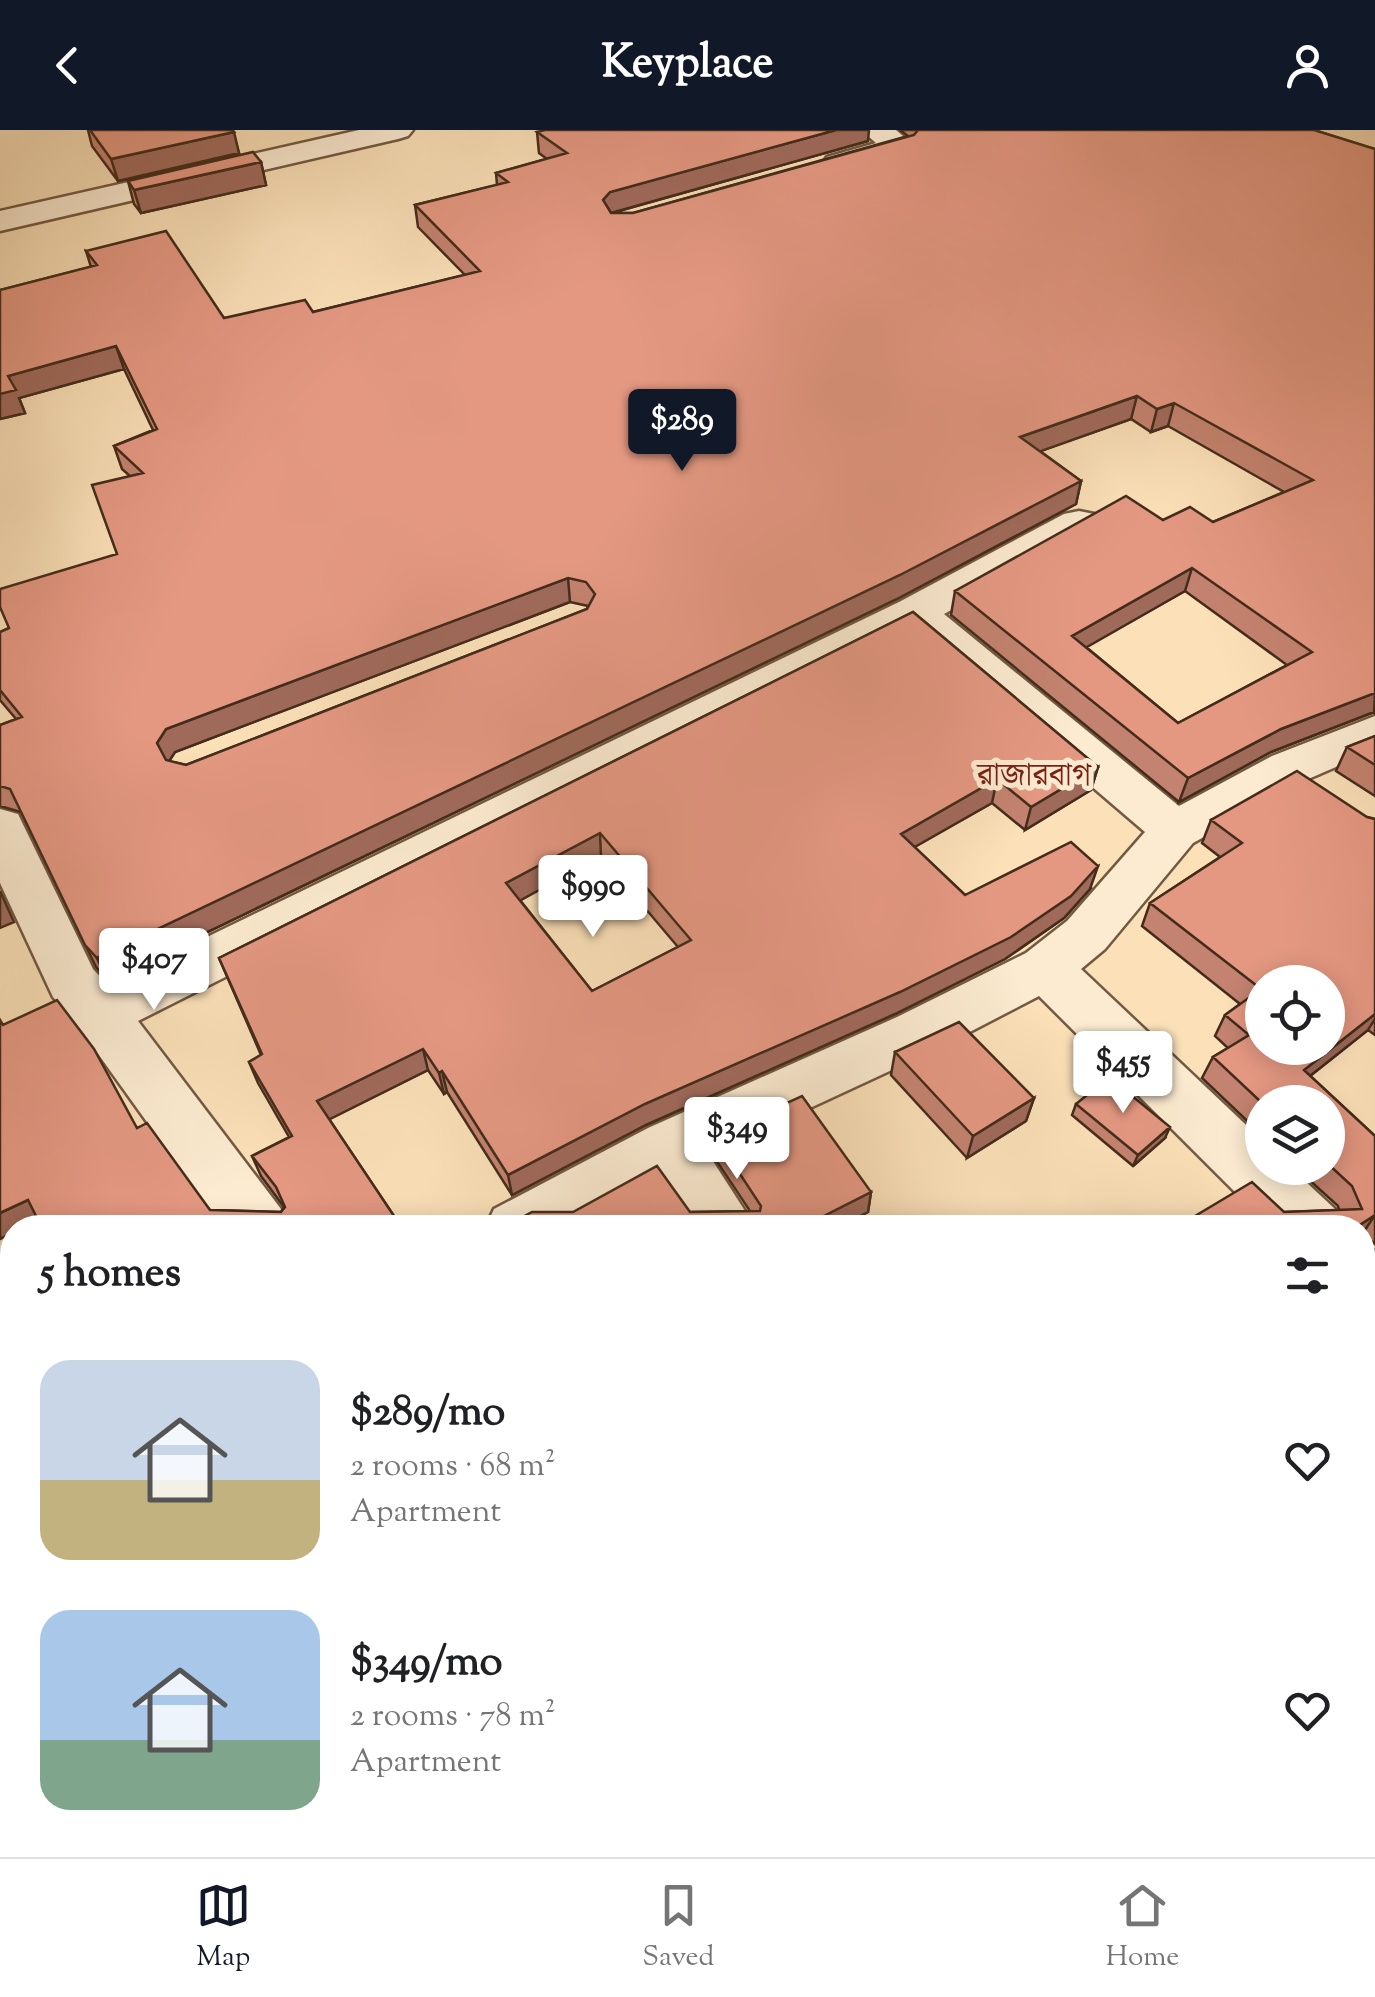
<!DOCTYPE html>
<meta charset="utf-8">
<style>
:root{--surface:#fff;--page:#f2f2f2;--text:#202124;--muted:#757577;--line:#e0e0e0;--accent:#111827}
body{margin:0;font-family:"Sorts Mill Goudy","Noto Serif Bengali",serif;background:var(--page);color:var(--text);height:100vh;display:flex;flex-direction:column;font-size:38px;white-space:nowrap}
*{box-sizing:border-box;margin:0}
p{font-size:32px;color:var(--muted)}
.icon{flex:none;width:55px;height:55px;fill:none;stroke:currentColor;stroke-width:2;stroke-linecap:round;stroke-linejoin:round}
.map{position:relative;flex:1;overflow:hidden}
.drawer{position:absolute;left:0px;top:1085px;width:1375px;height:642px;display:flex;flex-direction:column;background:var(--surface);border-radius:40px 40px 0 0;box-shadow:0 5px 25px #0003}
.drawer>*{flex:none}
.buttons{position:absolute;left:1245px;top:835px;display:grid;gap:20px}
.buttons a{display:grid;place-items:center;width:100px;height:100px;border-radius:50%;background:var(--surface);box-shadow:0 5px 25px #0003;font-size:50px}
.price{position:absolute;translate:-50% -85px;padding:0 22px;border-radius:10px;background:#fff;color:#222;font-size:32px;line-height:65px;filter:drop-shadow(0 2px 5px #0008)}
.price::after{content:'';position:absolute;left:50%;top:60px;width:30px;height:22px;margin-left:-15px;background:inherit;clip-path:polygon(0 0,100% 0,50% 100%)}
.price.selected{background:var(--accent);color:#fff}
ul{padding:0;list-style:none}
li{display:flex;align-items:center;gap:30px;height:250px;padding:0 40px}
li span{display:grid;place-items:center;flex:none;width:280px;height:200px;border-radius:30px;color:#555}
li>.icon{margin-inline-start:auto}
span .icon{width:120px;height:120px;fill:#fffc;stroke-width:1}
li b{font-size:42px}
h2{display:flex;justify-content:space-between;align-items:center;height:120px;padding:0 40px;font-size:42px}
header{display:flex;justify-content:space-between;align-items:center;height:130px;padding:0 40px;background:var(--accent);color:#fff;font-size:45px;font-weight:700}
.menu{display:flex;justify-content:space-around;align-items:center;height:140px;border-top:2px solid var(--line);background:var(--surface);font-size:28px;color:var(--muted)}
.menu a{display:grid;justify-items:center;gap:5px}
.menu .selected{color:var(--accent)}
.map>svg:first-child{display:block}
</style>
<header><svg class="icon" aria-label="back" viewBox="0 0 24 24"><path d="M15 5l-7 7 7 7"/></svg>Keyplace<svg class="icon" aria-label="person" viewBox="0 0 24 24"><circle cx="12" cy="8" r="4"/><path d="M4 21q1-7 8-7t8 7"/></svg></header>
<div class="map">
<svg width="1375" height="1727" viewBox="0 0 1375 1727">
<rect width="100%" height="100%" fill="#fbe0b8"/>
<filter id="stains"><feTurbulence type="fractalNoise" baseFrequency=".002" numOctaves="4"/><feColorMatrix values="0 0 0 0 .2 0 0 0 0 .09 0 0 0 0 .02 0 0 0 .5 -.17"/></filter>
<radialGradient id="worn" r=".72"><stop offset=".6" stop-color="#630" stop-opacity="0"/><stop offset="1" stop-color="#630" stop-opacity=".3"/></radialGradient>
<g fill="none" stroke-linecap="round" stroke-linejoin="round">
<!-- minor casing -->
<g stroke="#725942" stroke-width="5">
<path id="minor" d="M 359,0 L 413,0 L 408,6 L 398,9 L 0,101 L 0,81 Z
M 861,0 L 896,0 L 915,16 L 911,22 L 838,42 L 827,39 L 823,33 L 827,27 L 876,13 Z
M 1079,381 L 1094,384 L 1100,393 L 1094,402 L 944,484 L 1179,676 L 1272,626 L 1375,586 L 1375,620 L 1306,650 L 1193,713 L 1105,819 L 1081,839 L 1262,1010 L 1262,1038 L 1291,1038 L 1335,1079 L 1344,1098 L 1271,1098 L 1039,866 L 937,919 L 709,1025 L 756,1098 L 690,1098 L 659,1051 L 574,1098 L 485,1098 L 494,1079 L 648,998 L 897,887 L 1026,823 L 1067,791 L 1145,702 L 910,501 L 138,891 L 281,1079 L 290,1098 L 223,1098 L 81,900 L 53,867 L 0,753 L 0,679 L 18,684 L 93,839 L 108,855 L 899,472 L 1064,384 Z
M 1362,1116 L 1375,1121 L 1375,1186 L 1362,1181 Z
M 12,1415 L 12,1491 L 0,1496 L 0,1420 Z
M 1056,1715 L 1137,1715 L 1142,1727 L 1061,1727 Z"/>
</g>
<!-- minor -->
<use href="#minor" fill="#fcebd1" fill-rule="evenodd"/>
</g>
<!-- wall -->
<path fill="#c48370" stroke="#442c1b" stroke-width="2.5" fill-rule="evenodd" d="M 88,0 L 232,0 L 239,23 L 118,51 L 92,16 Z
M 900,0 L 1314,0 L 1375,19 L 1375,583 L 1374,582 L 1271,622 L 1179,672 L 951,485 L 955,461 L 1163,390 L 1213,392 L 1284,362 L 1168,296 L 1151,302 L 1131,289 L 1040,321 L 1081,351 L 1076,374 L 897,469 L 108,850 L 96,837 L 21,682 L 0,676 L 0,595 L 16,589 L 0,570 L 0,502 L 9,498 L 117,424 L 130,346 L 122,339 L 114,316 L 153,300 L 124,239 L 19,268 L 25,283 L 0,289 L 0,160 L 91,137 L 86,121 L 224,188 L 313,182 L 465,145 L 418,97 L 415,75 L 497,55 L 496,43 L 547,29 L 539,23 L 537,2 L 868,11 L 612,83 L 633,83 L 908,6 ZM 1185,461 L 1287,535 L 1178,593 L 1086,517 ZM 570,472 L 588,476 L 587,479 L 186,635 L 169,631 L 175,622 Z
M 261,32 L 266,55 L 141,83 L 134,74 L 128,51 Z
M 913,482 L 1098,637 L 1091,660 L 1025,700 L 992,673 L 914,717 L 965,765 L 1090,759 L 1064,788 L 1005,829 L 895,884 L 646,995 L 512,1065 L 447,962 L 444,964 L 428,940 L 329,989 L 402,1098 L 38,1091 L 3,895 L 137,998 L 210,1080 L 281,1082 L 284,1077 L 261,1046 L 252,1026 L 289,1007 L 258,953 L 249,932 L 261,925 L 219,828 ZM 601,726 L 678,817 L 592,861 L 520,770 Z
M 1375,606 L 1375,666 L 1336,641 L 1347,617 Z
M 1367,687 L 1375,689 L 1375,905 L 1368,900 L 1310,946 L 1375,1006 L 1375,1114 L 1362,1103 L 1362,1098 L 1284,1082 L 1339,1080 L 1338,1076 L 1296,1038 L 1328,1038 L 1328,972 L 1262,972 L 1262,1005 L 1202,948 L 1213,927 L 1228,918 L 1215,906 L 1225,885 L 1240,874 L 1142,796 L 1150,773 L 1220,727 L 1202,713 L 1211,690 Z
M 895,922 L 1034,968 L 1026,991 L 967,1028 L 891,945 Z
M 1076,974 L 1165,1008 L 1133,1036 L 1072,985 Z
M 715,1006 L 871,1062 L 868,1082 L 837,1098 L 502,1098 L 690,1082 L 750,1081 L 714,1027 Z"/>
<!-- shaded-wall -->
<path fill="#a06a5b" stroke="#442c1b" stroke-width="2.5" d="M 836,0 L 869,0 L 868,11 L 611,83 L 603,70 L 610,62 Z
M 234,2 L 239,23 L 118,51 L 111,29 Z
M 261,32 L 266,55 L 141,83 L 134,60 Z
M 116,216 L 124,239 L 19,268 L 25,283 L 0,289 L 0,264 L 8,246 Z
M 1137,266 L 1131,289 L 1016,330 L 1020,307 Z
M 1174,273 L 1168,296 L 1151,302 L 1157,279 Z
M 1081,351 L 1076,374 L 897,469 L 108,850 L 97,828 Z
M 1192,438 L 1185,461 L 1066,529 L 1072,506 Z
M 568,448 L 570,472 L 175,622 L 166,636 L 157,613 L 166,599 Z
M 1375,563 L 1374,582 L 1271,622 L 1179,672 L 1188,648 L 1281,599 Z
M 1098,637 L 1091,660 L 1025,700 L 1031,677 Z
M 997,649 L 992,673 L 897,727 L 901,704 Z
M 600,703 L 601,726 L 510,776 L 506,753 Z
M 1098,736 L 1090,759 L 1064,788 L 1005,829 L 895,884 L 646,995 L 512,1065 L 508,1045 Z
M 0,761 L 14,792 L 0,798 Z
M 1375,884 L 1375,889 L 1368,900 L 1291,961 L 1304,940 Z
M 423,919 L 428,940 L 324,992 L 317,971 Z
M 442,941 L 447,962 L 444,964 L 439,943 Z
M 1034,968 L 1026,991 L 967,1028 L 973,1006 Z
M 1170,997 L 1165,1008 L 1133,1036 L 1138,1025 Z
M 871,1062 L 868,1082 L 837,1098 L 800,1098 Z
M 28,1070 L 42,1089 L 25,1098 L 12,1098 L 12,1103 L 0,1109 L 0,1083 Z
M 1375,1085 L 1363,1103 L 1362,1098 L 1355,1098 Z
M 183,1715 L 212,1715 L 196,1727 L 166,1727 Z
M 395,1715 L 401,1715 L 406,1727 L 401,1727 Z
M 606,1715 L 622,1715 L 602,1727 L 586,1727 Z"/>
<!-- building -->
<path fill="#e49882" stroke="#442c1b" stroke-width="2.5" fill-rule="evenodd" d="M 90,0 L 232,0 L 234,2 L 111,29 Z
M 545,0 L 836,0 L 610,62 L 603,70 L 611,83 L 633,83 L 914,5 L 918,0 L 1314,0 L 1375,19 L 1375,563 L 1281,599 L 1188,648 L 955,461 L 1126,366 L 1163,390 L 1190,377 L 1213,392 L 1313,350 L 1174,273 L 1157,279 L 1137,266 L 1020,307 L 1081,351 L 900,445 L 97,828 L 85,815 L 10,659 L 0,656 L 0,595 L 22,587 L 0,560 L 0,502 L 9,498 L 0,477 L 0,459 L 117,424 L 92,355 L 143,343 L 114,316 L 157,299 L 116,216 L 8,246 L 16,260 L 0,264 L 0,160 L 97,135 L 86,121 L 166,101 L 224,188 L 305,170 L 313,182 L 480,141 L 415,75 L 508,52 L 496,43 L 567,23 L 537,2 ZM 1192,438 L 1312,522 L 1178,593 L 1072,506 ZM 568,448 L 586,452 L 595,464 L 587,479 L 186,635 L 166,630 L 157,613 L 166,599 Z
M 253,22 L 261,32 L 134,60 L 128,51 Z
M 913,482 L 1098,637 L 1031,677 L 997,649 L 901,704 L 965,765 L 1071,712 L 1098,736 L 1071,766 L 1011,807 L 900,862 L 645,974 L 508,1045 L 442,941 L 439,943 L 423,919 L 317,971 L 402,1098 L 42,1098 L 28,1070 L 0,1083 L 0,890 L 3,895 L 57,870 L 94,919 L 137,998 L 147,993 L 210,1080 L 281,1082 L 285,1077 L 276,1057 L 252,1026 L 292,1006 L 249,932 L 262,924 L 219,828 ZM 600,703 L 691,810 L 592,861 L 506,753 Z
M 1375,606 L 1375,635 L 1347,617 Z
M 1297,641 L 1367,687 L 1375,689 L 1375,884 L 1304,940 L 1375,1006 L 1375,1085 L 1355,1098 L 1175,1098 L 1252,1052 L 1284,1082 L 1362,1079 L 1352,1056 L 1328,1034 L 1328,972 L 1262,973 L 1213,927 L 1249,905 L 1225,885 L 1261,859 L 1150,773 L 1242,713 L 1211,690 ZM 1262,852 L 1328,852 L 1328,918 L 1262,918 Z
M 959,892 L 1034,968 L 973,1006 L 895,922 Z
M 1109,947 L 1170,997 L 1138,1025 L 1076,974 Z
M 802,966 L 871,1062 L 800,1098 L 502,1098 L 532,1082 L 573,1082 L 657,1036 L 690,1082 L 760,1081 L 761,1076 L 715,1006 Z
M 12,1512 L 12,1578 L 0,1553 L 0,1521 Z
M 1375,1514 L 1375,1604 L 1362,1615 L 1362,1525 Z
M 83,1715 L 183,1715 L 166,1727 L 88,1727 Z
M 274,1715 L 395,1715 L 401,1727 L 278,1727 Z
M 557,1715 L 606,1715 L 586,1727 L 562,1727 Z
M 804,1715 L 920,1715 L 926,1727 L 785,1727 Z"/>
<g text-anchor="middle" stroke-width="10" stroke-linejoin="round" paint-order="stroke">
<!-- neighbourhood labels -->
<g font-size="32" fill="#7a1f14" stroke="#fcebd1">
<text x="1034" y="655">রাজারবাগ</text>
</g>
</g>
<rect width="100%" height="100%" filter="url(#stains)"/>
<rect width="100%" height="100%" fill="url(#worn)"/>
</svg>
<div class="buttons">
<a><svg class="icon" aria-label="locate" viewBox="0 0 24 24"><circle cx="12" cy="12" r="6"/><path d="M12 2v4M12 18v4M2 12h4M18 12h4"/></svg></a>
<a><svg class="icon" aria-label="layers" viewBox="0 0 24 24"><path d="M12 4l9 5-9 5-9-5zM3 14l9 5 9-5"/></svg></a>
</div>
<b class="price selected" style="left:682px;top:344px">$289</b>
<b class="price" style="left:593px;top:810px">$990</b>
<b class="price" style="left:154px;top:883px">$407</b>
<b class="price" style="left:1123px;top:986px">$455</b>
<b class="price" style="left:737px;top:1052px">$349</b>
<section class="drawer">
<h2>5 homes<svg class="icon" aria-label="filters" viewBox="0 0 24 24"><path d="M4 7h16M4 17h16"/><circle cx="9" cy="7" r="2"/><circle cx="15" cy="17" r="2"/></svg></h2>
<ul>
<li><span style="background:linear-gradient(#c9d6e8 60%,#c2b280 0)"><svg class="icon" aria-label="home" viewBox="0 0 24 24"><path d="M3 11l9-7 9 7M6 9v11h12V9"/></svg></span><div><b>$289/mo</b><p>2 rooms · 68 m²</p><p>Apartment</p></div><svg class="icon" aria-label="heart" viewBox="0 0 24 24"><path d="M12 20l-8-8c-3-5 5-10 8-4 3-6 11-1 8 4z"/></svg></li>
<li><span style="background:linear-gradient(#a9c7e8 65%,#7fa58c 0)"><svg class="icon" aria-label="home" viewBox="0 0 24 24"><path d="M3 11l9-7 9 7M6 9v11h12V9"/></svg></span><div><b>$349/mo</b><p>2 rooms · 78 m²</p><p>Apartment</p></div><svg class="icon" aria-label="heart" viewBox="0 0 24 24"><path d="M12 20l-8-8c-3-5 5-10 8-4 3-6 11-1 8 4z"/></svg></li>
</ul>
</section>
</div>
<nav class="menu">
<a class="selected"><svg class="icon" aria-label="map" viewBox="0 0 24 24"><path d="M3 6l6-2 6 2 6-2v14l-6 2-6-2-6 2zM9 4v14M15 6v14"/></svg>Map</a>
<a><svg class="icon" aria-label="saved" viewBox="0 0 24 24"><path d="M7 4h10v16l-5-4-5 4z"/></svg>Saved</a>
<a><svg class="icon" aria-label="home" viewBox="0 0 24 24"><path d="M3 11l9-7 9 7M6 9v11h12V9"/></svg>Home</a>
</nav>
